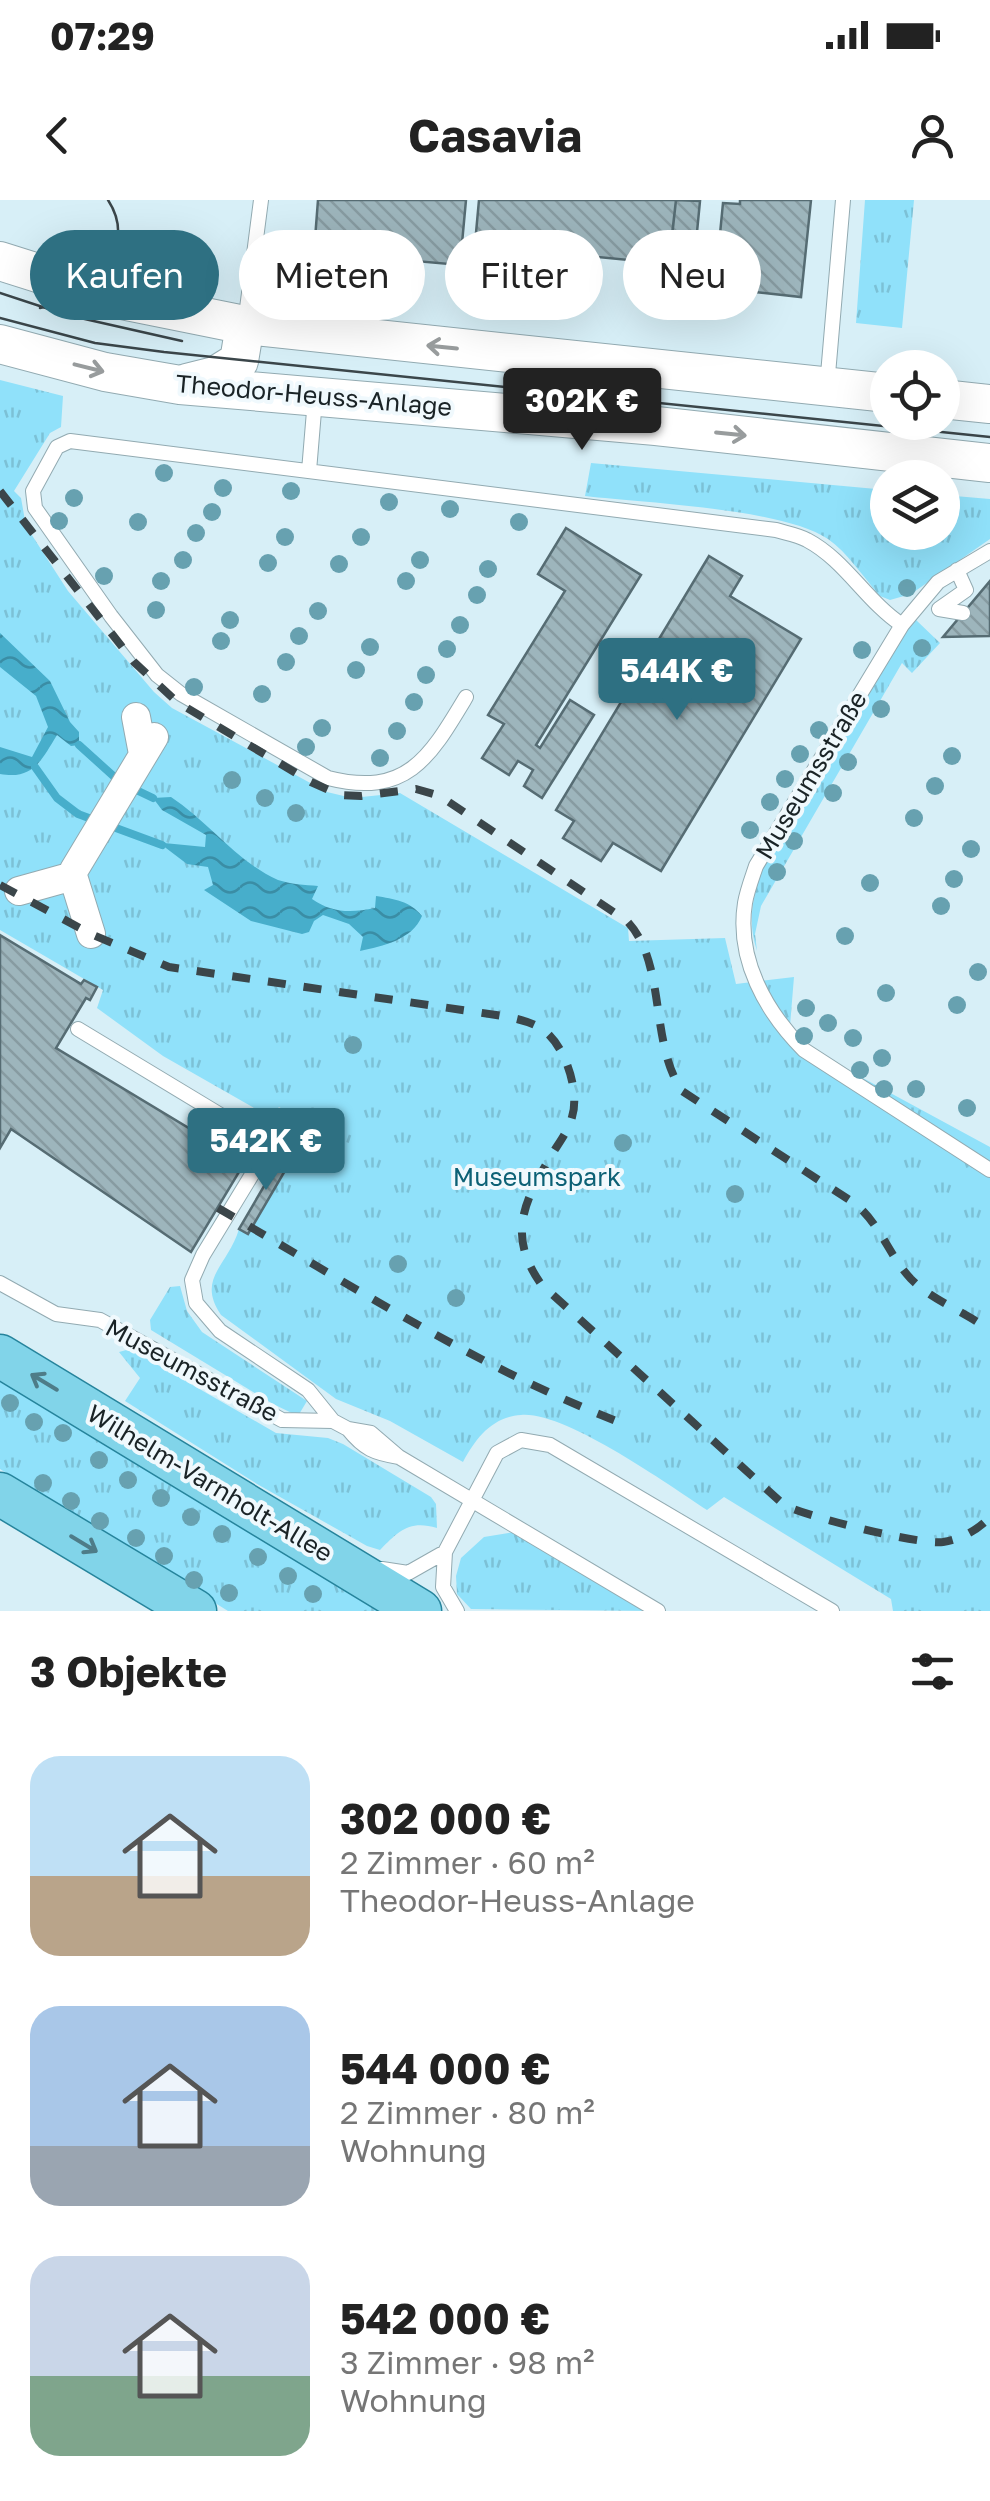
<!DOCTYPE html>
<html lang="de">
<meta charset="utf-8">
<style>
:root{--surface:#fff;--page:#f2f2f2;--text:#222;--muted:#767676;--accent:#2e7082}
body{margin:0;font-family:"Golos Text",sans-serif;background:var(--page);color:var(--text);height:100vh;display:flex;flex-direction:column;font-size:38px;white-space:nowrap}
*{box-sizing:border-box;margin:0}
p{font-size:32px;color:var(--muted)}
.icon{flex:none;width:55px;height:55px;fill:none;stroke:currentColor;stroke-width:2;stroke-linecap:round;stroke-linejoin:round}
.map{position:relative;height:1411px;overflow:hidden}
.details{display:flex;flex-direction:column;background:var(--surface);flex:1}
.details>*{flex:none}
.banner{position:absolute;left:30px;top:30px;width:930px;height:90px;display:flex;gap:20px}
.controls{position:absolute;left:870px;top:150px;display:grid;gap:20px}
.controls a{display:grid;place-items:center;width:90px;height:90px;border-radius:50%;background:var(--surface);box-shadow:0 10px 40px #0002;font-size:50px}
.price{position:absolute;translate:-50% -85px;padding:0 22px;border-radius:10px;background:var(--accent);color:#fff;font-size:32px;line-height:65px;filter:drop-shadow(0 2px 5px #0008)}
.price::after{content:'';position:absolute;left:50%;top:60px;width:30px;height:22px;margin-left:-15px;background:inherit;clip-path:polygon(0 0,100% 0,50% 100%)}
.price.active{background:#222;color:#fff}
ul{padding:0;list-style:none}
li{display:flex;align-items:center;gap:30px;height:250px;padding:0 30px}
li span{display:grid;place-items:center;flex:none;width:280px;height:200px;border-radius:30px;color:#555}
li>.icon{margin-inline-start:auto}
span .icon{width:120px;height:120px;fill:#fffc;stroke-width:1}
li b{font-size:42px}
h2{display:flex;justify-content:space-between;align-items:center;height:120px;padding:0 30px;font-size:42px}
.tag{padding:0 35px;border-radius:45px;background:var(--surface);box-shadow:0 10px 40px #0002;font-size:35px;line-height:90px}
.tag.active{background:var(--accent);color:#fff}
.status{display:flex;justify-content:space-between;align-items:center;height:70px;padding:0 50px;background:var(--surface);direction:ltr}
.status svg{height:28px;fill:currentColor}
header{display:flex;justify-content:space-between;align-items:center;height:130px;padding:0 30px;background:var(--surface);font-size:45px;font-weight:700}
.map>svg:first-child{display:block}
</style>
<div class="status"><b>07:29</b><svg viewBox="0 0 49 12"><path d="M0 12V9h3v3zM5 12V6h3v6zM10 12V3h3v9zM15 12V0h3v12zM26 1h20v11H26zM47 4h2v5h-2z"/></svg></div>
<header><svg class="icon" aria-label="back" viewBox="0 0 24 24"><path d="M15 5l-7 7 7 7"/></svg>Casavia<svg class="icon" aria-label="person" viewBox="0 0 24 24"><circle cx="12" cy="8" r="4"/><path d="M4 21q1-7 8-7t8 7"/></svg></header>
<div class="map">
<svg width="990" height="1411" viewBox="0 0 990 1411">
<defs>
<pattern id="grass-tufts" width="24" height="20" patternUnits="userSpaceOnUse" patternTransform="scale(2.5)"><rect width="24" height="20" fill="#90e1fa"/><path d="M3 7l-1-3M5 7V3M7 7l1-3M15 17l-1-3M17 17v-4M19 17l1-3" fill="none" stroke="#7cc1d6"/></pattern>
<pattern id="water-waves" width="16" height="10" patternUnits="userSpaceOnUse" patternTransform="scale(2.5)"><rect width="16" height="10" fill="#47aecb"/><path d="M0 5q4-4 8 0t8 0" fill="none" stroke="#3a8da5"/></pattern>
<pattern id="building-back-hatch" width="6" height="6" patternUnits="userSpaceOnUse" patternTransform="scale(2.5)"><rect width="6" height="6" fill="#9db5bc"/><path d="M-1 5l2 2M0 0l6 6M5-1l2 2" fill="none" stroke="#879ba1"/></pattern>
</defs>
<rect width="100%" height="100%" fill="#d7eff7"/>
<!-- grass -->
<path fill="url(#grass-tufts)" d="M 865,0 L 914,0 L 902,128 L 856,123 Z
M 0,180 L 63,196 L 61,227 L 50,233 L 14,291 L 21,298 L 26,326 L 68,391 L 154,492 L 172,508 L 327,592 L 352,598 L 400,593 L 628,728 L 629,741 L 725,738 L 736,784 L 794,777 L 789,838 L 990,947 L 990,1411 L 893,1411 L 891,1399 L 724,1297 L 707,1310 C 667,1284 565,1211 521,1215 C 492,1217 476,1238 463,1262 L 390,1221 L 336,1199 L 221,1115 C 196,1078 228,1066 239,1029 L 248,1034 L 293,957 L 305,922 L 279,907 L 270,917 L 163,856 L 97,808 L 103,790 L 0,730 Z
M 591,263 L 887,290 L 888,332 L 942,332 L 943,295 L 990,299 L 990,339 L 911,394 L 890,400 L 880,396 C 864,378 847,352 828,339 C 781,308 644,303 585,296 Z
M 915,419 L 940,443 L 912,473 L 902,463 L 761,706 L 755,734 L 757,751 C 747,720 753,698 762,668 L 890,450 Z
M 180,1086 L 187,1111 L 202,1132 L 307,1201 L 298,1216 L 273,1204 L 151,1130 L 150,1120 L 170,1087 Z
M 130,1149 L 276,1233 L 328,1238 L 343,1244 L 431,1297 L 436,1304 L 437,1328 C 409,1320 399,1331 380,1350 L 367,1346 L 257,1284 L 125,1201 L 140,1178 L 119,1152 Z
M 0,1176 L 386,1411 L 228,1411 L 0,1269 Z
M 526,1330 L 659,1411 L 471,1409 L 457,1394 L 456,1376 L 461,1358 L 484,1337 Z"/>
<!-- water -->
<path fill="url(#water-waves)" d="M 0,433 L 50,481 L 70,522 L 79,532 L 79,545 L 71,546 L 57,535 C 41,561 33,580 0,574 L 0,547 L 32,557 L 48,527 L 36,496 L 0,467 Z
M 171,597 C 209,622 237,662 278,680 C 290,684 305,685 318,686 L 312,699 C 332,713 351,713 375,708 L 376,696 C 394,699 410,701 422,716 C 412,740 383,746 360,751 L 363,737 L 349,724 L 323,715 L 314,721 L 309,732 L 302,734 L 251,721 L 204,690 L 213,685 L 208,667 L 187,664 L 162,645 L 164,643 L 205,647 L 206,635 L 162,610 L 153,598 Z"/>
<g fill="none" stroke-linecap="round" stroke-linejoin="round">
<!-- stream -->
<path stroke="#47aecb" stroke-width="8" d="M 79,545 L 120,582
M 35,567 L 57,598 L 78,614 L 162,645
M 132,588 L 153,598"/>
</g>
<!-- building -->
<path fill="url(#building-back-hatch)" stroke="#566c73" stroke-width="2.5" d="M 318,0 L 466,0 L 460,65 L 314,52 Z
M 479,0 L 676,0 L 669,64 L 506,48 L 506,53 L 497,53 L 497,47 L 475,44 Z
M 676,0 L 700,1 L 694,63 L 669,61 Z
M 740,0 L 811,0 L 801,97 L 700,86 L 702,63 L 717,65 L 723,3 L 740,4 Z
M 566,328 L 641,375 L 536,545 L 540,548 L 570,500 L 594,515 L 542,598 L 524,586 L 533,570 L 518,561 L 509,575 L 482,558 L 504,524 L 488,515 L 565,391 L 538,374 Z
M 709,356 L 742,376 L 730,396 L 801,439 L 661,671 L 613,643 L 601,661 L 563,638 L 574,621 L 556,610 Z
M 990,381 L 990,436 L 943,437 Z
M 0,735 L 81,784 L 84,780 L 97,787 L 90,800 L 86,798 L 56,848 L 245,962 L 191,1052 L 11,929 L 0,948 Z
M 284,952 L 293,957 L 248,1034 L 239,1029 Z"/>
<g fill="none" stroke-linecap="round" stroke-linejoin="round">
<!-- lane casing -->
<g stroke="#92aab1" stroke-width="16">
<path id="lane" d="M 245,124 L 261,0
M 827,186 L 843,0
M 309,271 L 315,199
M 990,351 L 938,382 L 902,425 L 756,666 C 752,678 747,691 745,703 C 736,759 766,812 804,850 L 990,970
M 957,370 L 966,390 L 939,409 L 963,413
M 466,497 C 430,557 407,598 328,578 L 181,494 L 157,475 L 111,416 L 35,308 L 33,291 L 57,247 L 70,241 L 776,330 C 786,333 798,335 807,340 C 845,360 866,401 902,425
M 78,829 L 270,945 L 203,1055 L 192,1080 L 196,1103 L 220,1131 L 308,1190 L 333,1221 L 348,1229 L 371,1233 L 399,1257 L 658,1411
M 0,1083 L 56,1114 L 100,1120 L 282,1220 L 333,1221
M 348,1229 C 364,1249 374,1253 399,1257
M 382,1369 L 408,1373 L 445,1352
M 457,1411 L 443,1387 L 445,1352 L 497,1253 L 521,1240 L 550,1245 L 832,1411"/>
</g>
<!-- street casing -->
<g stroke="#92aab1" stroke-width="30">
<path id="street" d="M 136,517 L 143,554
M 19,691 L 73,676
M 91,734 L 73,676 L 74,670 L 154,537"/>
</g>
<!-- secondary casing -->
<g stroke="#92aab1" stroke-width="40">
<path id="secondary" d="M 0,61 L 126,101 L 245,125 L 888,193
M 0,144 L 105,172 L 180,185 L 656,226 L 990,263
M 187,183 L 215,176 L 239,161 L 245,125
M 942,199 L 990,204"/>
</g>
<!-- primary casing -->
<g stroke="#26849c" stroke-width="45">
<path id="primary" d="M 0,1156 L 420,1411
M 0,1294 L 195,1411"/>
</g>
<!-- lane -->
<use href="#lane" stroke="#fff" stroke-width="14"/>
<!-- street -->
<use href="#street" stroke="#fff" stroke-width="28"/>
<!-- secondary -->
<use href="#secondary" stroke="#fff" stroke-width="38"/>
<!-- primary -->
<use href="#primary" stroke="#81d4e9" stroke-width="42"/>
<!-- tram -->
<path stroke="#3b464a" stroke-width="2.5" d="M 0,93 L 67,115 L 182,141
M 40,108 C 87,100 141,50 108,0
M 0,118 L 95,143 L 164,152 L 990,237"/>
<!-- rail -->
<path stroke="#3b464a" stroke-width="8" stroke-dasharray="18 18" stroke-linecap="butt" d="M 0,291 L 134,462 L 177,502 L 311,582 L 340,595 L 361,596 L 416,589 L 440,596 L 627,721 C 667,763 649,842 682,891 L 854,1003 C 880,1023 889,1056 911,1079 C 934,1102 965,1111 990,1131
M 0,685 L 91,734 L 169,767 L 503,816 C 518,819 534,822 546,832 C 566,849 580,892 572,917 C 569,929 561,940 554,951 C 526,998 505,1033 541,1084 L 784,1305 C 808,1317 918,1345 943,1342 C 961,1339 978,1330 990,1317
M 218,1008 C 351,1085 480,1169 624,1224"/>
</g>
<!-- trees -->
<g fill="#67a1b0">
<circle cx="164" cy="273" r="9"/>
<circle cx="223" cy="288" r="9"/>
<circle cx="291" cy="291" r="9"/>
<circle cx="74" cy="298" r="9"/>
<circle cx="389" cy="302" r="9"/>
<circle cx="450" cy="309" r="9"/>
<circle cx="212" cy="312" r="9"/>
<circle cx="59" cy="321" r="9"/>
<circle cx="138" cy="322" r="9"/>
<circle cx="519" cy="322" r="9"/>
<circle cx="196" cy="333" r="9"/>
<circle cx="285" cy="337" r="9"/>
<circle cx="361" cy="337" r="9"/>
<circle cx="183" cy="360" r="9"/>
<circle cx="420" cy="360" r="9"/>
<circle cx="268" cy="363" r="9"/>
<circle cx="339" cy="364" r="9"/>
<circle cx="488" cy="369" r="9"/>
<circle cx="104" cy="376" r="9"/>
<circle cx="161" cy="381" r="9"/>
<circle cx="406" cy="381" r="9"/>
<circle cx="907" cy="388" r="9"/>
<circle cx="477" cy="395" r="9"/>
<circle cx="156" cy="410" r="9"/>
<circle cx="318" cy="411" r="9"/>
<circle cx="230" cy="420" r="9"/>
<circle cx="460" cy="425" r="9"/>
<circle cx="299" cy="436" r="9"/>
<circle cx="221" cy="441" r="9"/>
<circle cx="370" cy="447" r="9"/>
<circle cx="922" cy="448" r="9"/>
<circle cx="447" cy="449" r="9"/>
<circle cx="862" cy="450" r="9"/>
<circle cx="286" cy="462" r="9"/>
<circle cx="356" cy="470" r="9"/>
<circle cx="426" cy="475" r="9"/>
<circle cx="194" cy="487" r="9"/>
<circle cx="262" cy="494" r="9"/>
<circle cx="414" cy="502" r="9"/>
<circle cx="881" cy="509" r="9"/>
<circle cx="322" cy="528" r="9"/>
<circle cx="819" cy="530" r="9"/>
<circle cx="397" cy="531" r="9"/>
<circle cx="306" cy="547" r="9"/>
<circle cx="800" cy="554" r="9"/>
<circle cx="952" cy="556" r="9"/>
<circle cx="380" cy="558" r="9"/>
<circle cx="848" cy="562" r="9"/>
<circle cx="785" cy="579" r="9"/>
<circle cx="232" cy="580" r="9"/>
<circle cx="935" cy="586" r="9"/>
<circle cx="833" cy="593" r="9"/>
<circle cx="265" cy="598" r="9"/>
<circle cx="770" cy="602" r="9"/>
<circle cx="296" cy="613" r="9"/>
<circle cx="914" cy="618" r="9"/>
<circle cx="750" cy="630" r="9"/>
<circle cx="794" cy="641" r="9"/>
<circle cx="971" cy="649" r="9"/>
<circle cx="777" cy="672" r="9"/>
<circle cx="954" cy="679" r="9"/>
<circle cx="870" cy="683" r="9"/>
<circle cx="941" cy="706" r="9"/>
<circle cx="845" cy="736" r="9"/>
<circle cx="978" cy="772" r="9"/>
<circle cx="886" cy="793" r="9"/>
<circle cx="957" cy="805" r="9"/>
<circle cx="806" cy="808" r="9"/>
<circle cx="828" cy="823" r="9"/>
<circle cx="804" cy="836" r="9"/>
<circle cx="853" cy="838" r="9"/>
<circle cx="353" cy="845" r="9"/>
<circle cx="882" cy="858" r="9"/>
<circle cx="860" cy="870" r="9"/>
<circle cx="884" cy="889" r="9"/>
<circle cx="916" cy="889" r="9"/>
<circle cx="967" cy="908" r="9"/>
<circle cx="623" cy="943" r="9"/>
<circle cx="735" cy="994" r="9"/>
<circle cx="398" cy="1064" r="9"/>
<circle cx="456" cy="1098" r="9"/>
<circle cx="10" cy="1203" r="9"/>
<circle cx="34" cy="1222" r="9"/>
<circle cx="63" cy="1233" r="9"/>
<circle cx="99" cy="1260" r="9"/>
<circle cx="128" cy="1280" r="9"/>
<circle cx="43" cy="1283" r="9"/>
<circle cx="161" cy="1298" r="9"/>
<circle cx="71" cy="1301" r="9"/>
<circle cx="191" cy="1317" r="9"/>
<circle cx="100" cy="1321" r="9"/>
<circle cx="222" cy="1334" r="9"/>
<circle cx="136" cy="1338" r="9"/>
<circle cx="164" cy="1356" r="9"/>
<circle cx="258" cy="1357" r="9"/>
<circle cx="288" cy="1376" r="9"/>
<circle cx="194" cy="1380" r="9"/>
<circle cx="229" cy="1393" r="9"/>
<circle cx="313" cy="1394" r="9"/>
</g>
<!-- one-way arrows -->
<defs><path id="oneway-shaft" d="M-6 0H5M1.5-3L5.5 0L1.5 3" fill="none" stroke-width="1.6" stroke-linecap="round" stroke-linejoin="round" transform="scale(2.5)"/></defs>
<g stroke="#989c9d">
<use href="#oneway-shaft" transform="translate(442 147) rotate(-174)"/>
<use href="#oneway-shaft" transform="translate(89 168) rotate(14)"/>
<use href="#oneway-shaft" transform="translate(731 234) rotate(6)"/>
</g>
<g stroke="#4e7c88">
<use href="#oneway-shaft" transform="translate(44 1182) rotate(-149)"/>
<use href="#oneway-shaft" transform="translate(84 1344) rotate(31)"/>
</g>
<g text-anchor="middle" stroke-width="8" stroke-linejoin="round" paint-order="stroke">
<!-- street labels -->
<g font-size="25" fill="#1a2326" stroke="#f0f9fd">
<text transform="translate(314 195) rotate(5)" y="9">Theodor-Heuss-Anlage</text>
<text transform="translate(811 575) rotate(-59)" y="9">Museumsstraße</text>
<text transform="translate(192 1170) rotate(28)" y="9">Museumsstraße</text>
<text transform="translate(210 1283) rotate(31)" y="9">Wilhelm-Varnholt-Allee</text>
</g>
<!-- park labels -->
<g font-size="25" fill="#0c6175" stroke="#f0f9fd">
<text x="537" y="986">Museumspark</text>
</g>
</g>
</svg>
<div class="controls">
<a><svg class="icon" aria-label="locate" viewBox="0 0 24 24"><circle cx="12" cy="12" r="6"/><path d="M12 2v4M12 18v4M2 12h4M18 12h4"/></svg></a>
<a><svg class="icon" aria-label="layers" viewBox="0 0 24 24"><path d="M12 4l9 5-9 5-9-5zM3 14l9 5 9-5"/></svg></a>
</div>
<b class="price active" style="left:582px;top:253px">302K €</b>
<b class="price" style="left:677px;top:523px">544K €</b>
<b class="price" style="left:266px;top:993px">542K €</b>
<div class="banner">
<a class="tag active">Kaufen</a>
<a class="tag">Mieten</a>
<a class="tag">Filter</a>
<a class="tag">Neu</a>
</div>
</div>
<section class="details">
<h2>3 Objekte<svg class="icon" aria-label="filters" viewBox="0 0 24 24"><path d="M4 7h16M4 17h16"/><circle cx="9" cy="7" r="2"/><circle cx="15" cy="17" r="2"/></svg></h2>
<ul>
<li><span style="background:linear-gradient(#bfe0f5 60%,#b9a48a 0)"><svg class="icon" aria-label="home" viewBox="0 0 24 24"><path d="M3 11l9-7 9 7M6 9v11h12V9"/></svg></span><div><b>302 000 €</b><p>2 Zimmer · 60 m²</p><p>Theodor-Heuss-Anlage</p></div></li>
<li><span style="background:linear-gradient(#a9c7e8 70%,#9aa5b1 0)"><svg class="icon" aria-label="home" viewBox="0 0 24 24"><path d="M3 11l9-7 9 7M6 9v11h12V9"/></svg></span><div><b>544 000 €</b><p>2 Zimmer · 80 m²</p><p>Wohnung</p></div></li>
<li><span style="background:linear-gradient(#c9d6e8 60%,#7fa58c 0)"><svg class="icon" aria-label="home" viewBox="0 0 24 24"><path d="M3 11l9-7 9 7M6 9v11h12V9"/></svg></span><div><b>542 000 €</b><p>3 Zimmer · 98 m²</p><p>Wohnung</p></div></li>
</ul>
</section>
